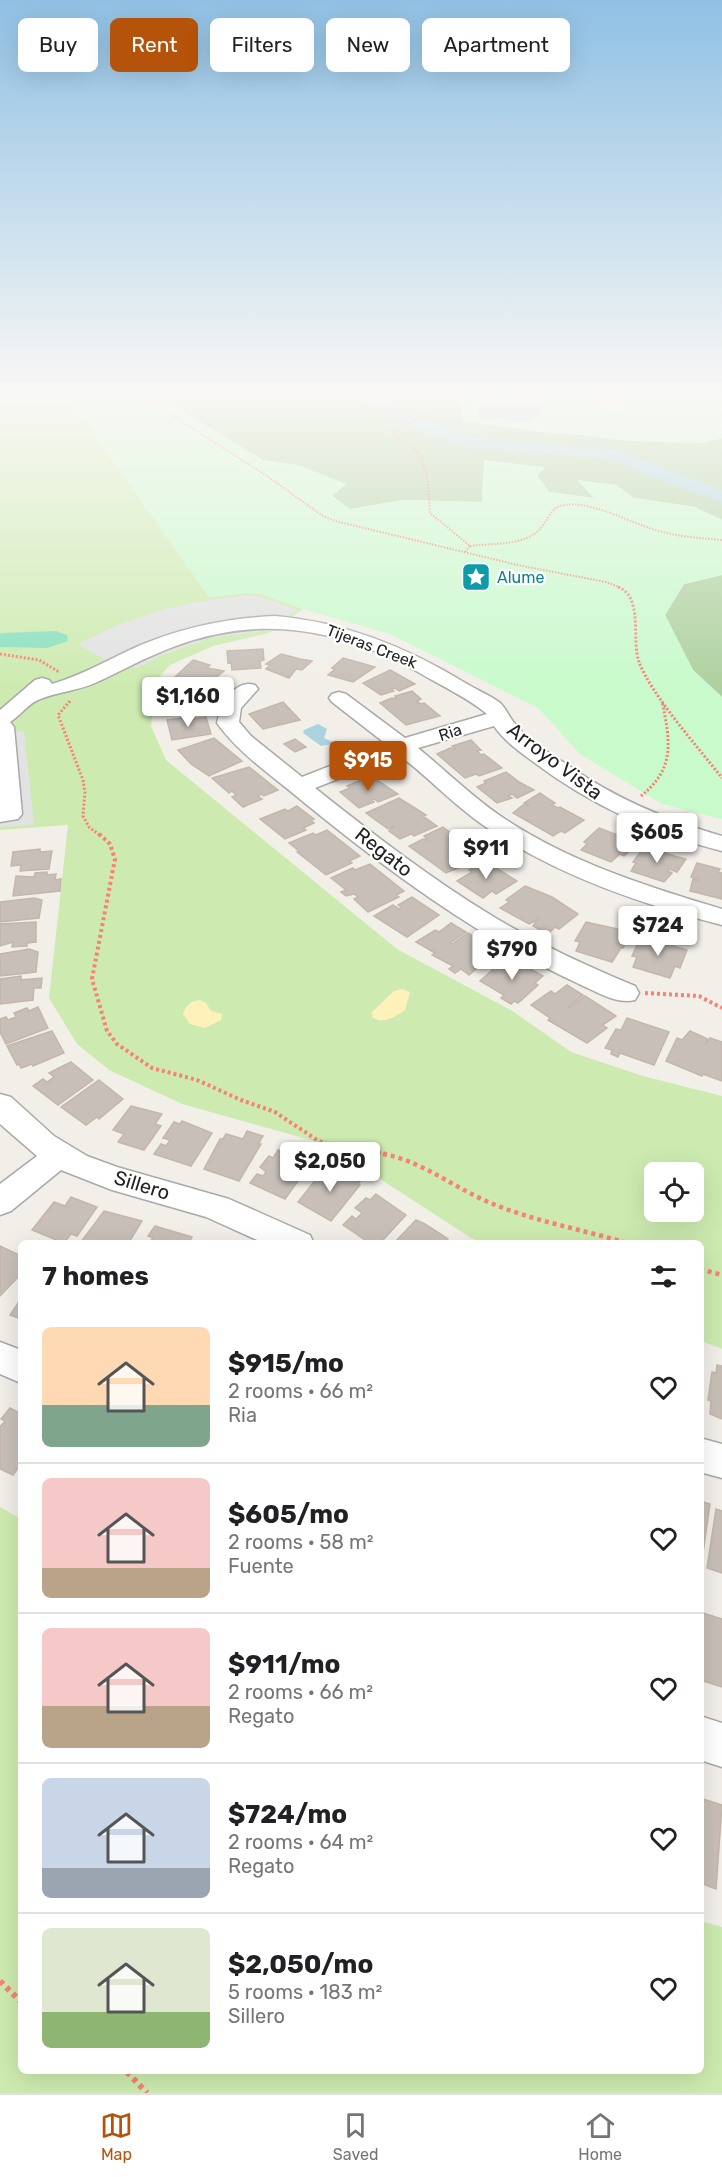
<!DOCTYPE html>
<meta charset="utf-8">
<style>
:root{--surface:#fff;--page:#f6f6f6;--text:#202124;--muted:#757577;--line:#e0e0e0;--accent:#b45309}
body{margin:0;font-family:Rubik,sans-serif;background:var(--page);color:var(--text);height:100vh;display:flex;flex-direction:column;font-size:22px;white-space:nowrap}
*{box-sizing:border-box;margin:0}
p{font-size:20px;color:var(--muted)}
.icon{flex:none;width:33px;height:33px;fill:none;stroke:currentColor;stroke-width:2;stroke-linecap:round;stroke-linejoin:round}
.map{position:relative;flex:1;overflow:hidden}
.drawer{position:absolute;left:18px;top:1240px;width:686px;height:834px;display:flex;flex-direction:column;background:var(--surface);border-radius:9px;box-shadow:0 6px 24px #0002}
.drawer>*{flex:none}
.banner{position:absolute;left:18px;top:18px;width:687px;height:54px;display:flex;gap:12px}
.controls{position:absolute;left:644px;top:1162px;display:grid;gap:12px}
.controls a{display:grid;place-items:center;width:60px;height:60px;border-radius:9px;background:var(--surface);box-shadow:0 6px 24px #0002;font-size:30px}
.price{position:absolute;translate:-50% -51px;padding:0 14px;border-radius:6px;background:#fff;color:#222;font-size:20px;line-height:39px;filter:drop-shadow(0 2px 3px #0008)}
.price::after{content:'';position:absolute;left:50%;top:36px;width:18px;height:14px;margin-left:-9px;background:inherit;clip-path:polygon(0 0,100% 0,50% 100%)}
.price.active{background:var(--accent);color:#fff}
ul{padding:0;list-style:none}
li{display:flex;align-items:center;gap:18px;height:150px;padding:0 24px}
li+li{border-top:2px solid var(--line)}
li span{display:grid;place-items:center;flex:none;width:168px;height:120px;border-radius:9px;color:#555}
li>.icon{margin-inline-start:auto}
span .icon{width:72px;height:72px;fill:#fffc;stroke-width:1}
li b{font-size:26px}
h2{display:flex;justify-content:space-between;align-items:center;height:72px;padding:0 24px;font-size:26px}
.chip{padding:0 21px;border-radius:9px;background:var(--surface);box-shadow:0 6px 24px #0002;font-size:21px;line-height:54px}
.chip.active{background:var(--accent);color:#fff}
.tabs{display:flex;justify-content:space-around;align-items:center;height:84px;border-top:2px solid var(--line);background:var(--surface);font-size:16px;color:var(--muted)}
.tabs a{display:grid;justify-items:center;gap:3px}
.tabs .active{color:var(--accent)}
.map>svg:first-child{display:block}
</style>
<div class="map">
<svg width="722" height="2093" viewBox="0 0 722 2093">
<rect width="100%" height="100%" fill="#f2efe9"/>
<!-- grass -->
<path fill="#cdebb0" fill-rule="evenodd" d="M 38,399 L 75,407 L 209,597 L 247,593 L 262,594 L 303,609 L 269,633 L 213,646 L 170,665 L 158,678 L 151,726 L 166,760 L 397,949 L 514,1012 L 571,1052 L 643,1076 L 722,1096 L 722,1349 L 701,1341 L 700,1244 L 483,1243 L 471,1238 L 328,1145 L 182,1104 L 109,1070 L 77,1044 L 49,998 L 68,825 L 0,830 L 0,402 ZM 654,1173 L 693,1173 L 693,1212 L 654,1212 Z
M 0,1507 L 21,1519 L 21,2072 L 700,2072 L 701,1921 L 722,1927 L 722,2093 L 0,2093 Z"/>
<!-- forest -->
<path fill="#add19e" d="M 157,396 L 463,396 L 462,421 L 543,432 L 700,443 L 722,438 L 722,520 L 695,507 L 634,498 L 616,485 L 578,481 L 596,498 L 549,492 L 537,475 L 545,468 L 484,460 L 482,502 L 402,500 L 350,509 L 331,495 L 345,484 L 298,465 L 263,460 Z
M 722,575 L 722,697 L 693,670 L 665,615 L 684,584 Z"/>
<!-- sand -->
<path fill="#fff1ba" d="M 402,989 L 410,992 L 405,1010 C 395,1017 383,1025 372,1017 L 372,1012 L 394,991 Z
M 200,1000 L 206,1003 L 211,1011 L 222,1014 L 221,1020 L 205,1028 L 190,1024 L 183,1014 C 185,1005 192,1001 200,1000 Z"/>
<!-- park -->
<path fill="#c8facc" d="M 0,396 L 157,396 L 263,460 L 298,465 L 346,484 L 332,496 L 350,509 L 402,500 L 482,502 L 484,460 L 545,467 L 537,475 L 549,492 L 594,498 L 577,480 L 616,485 L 634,498 L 695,507 L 722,520 L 722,575 L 684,584 L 665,615 L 693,670 L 722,697 L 722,819 L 662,804 L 580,754 L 538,708 L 390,634 L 303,609 L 262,594 L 247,593 L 209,597 L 75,407 L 38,399 L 0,402 Z
M 463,396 L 481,398 L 477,413 L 480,417 L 508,420 L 534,418 L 556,396 L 589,396 L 621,415 L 625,400 L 629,396 L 722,396 L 722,438 L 700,443 L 630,441 L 462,421 Z"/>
<!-- pitch -->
<path fill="#88e0be" d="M 56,631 L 67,635 L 68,641 L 47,648 L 0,647 L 0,634 L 3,633 Z"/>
<!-- parking -->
<path fill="#e2e2e2" d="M 247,595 L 261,597 L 298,610 L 269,626 L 267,631 L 210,638 L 160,656 L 137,668 L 126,664 L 119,668 L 79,645 L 82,642 L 120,624 L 161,610 L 197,602 Z
M 24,731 L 34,825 L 0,827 L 0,734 Z"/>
<!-- water -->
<path fill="#aad3df" d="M 476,396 L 556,396 C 548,402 540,411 533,421 L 509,422 L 508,420 L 480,417 L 477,413 L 481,398 Z
M 318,724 L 327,729 L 324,738 L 333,742 L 333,744 L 321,746 L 303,733 L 304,730 Z"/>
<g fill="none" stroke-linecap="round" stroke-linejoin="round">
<!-- river -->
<path fill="#aad3df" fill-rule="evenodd" d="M 359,396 L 379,396 L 417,417 L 478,439 L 617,450 L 722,490 L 722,503 L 607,459 L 468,448 L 405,425 L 361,400 Z"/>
</g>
<!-- building -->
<path fill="#c7bfb8" stroke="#c4b6ab" stroke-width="1.5" d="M 263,649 L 264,660 L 260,661 L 261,668 L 232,670 L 231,662 L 228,663 L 227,651 Z
M 281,654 L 300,659 L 312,661 L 302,670 L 296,669 L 289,678 L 266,669 L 270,665 L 266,664 Z
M 343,658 L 375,667 L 353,682 L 328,675 L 335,669 L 332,668 Z
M 193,660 L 210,665 L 207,668 L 224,671 L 208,684 L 175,677 Z
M 390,670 L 415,684 L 399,691 L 395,688 L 392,689 L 394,691 L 381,695 L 363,683 Z
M 173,686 L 210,687 L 208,713 L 189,711 L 189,714 L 167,715 L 170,704 L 174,704 L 174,701 L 172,701 Z
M 412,691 L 421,699 L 417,701 L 421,704 L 424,703 L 440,716 L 406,725 L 380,703 L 392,698 L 398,699 L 395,696 Z
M 283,702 L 300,720 L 263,729 L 249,714 Z
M 191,717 L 192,719 L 206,717 L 211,734 L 172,740 L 167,720 Z
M 214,738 L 242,761 L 209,776 L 191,764 L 178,750 Z
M 295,739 L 306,747 L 295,752 L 284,744 Z
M 471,740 L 481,750 L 477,751 L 481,755 L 484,754 L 502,768 L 479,776 L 476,774 L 465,778 L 437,754 L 450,748 L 456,749 L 452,746 Z
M 249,767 L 278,790 L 264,796 L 261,794 L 258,796 L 262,799 L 243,807 L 232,797 L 236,795 L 232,791 L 229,793 L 212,778 Z
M 506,772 L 519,782 L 534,790 L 517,798 L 512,794 L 508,796 L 512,798 L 497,803 L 477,787 L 486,783 L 484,781 Z
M 371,776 L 398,794 L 378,802 L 374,799 L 372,800 L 374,802 L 359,808 L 340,792 L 350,788 L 347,786 Z
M 540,793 L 555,803 L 552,805 L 558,808 L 560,807 L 584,820 L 565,833 L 561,831 L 553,836 L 513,813 L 523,805 L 529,806 L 524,803 Z
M 399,798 L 426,815 L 423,816 L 437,826 L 414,836 L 411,834 L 400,839 L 389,831 L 395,826 L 388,829 L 366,813 Z
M 297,806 L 314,819 L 311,820 L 314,823 L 303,828 L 306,830 L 285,839 L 260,819 L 285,809 L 288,811 Z
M 443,827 L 463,842 L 461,843 L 482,858 L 446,873 L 409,846 L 423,839 L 428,840 L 424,836 Z
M 599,828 L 638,843 L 624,856 L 620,854 L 611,862 L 581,850 L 587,844 L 584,842 Z
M 327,830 L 360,856 L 349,861 L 352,863 L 326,875 L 297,852 L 299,851 L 289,843 L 313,833 L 316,835 Z
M 645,846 L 674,856 L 686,859 L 677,872 L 669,869 L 668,871 L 672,873 L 664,882 L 631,871 L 636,863 L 633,862 Z
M 40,849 L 40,852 L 52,851 L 49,869 L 20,871 L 21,865 L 11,866 L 13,852 Z
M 485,861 L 517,881 L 496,894 L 492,891 L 483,898 L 457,881 L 472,872 L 469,870 Z
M 697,863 L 720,869 L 718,872 L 722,873 L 722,899 L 690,891 L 693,879 L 698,881 L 698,879 L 691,877 Z
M 370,864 L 404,891 L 396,895 L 399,897 L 368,912 L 354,899 L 358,897 L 354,894 L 346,896 L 341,892 L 346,890 L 331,878 L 353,868 L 355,870 Z
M 47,872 L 47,875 L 56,874 L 55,880 L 61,879 L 60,891 L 13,896 L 16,876 L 34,877 L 35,873 Z
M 525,886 L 552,897 L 578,914 L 559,929 L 555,927 L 548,934 L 533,926 L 537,920 L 529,924 L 500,908 L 509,902 L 506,900 Z
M 412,897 L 439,915 L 407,937 L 374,916 L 393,905 L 399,909 L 401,907 L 398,905 Z
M 34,898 L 42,900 L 39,918 L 0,922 L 0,902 Z
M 36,922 L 36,942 L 27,943 L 27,946 L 12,947 L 13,942 L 0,946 L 0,924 Z
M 586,922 L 631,932 L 623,948 L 621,948 L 612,962 L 576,951 L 580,942 L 575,941 Z
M 451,923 L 466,932 L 450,943 L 452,944 L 468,933 L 497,951 L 469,975 L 461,969 L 455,973 L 449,969 L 453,966 L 432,955 L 435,953 L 416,942 L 435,930 L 439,932 Z
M 641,937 L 687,950 L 680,968 L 675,966 L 670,978 L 633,967 L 637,957 L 632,956 Z
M 29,949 L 38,952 L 36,972 L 0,976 L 0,954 Z
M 512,959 L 543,976 L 535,983 L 538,985 L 518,1003 L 514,1001 L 511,1004 L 501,998 L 504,995 L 480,981 L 497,966 L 501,968 Z
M 21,976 L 21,980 L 42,978 L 41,988 L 34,988 L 33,1000 L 0,1004 L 0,979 Z
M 567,985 L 583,995 L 568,1007 L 569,1008 L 585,996 L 616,1016 L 603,1025 L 607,1028 L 587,1043 L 548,1020 L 550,1018 L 531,1005 L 551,991 L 555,994 Z
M 38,1007 L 48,1028 L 6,1044 L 0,1032 L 0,1019 L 6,1017 L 8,1020 L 16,1017 L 14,1013 L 27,1008 L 29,1011 Z
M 627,1018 L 669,1032 L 654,1065 L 620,1053 L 618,1057 L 611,1054 L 612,1050 L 605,1048 L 616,1029 L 621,1030 Z
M 52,1031 L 64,1053 L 33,1066 L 32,1064 L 21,1068 L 19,1064 L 17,1065 L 7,1046 Z
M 690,1031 L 708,1039 L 705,1045 L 710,1038 L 722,1042 L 722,1081 L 703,1074 L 702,1076 L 666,1061 L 677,1038 L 682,1040 Z
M 71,1062 L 93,1080 L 58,1105 L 33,1086 L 43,1079 L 47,1082 L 54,1077 L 49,1073 Z
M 99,1080 L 123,1099 L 99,1119 L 97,1117 L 86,1125 L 61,1107 Z
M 131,1106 L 162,1114 L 155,1124 L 161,1126 L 144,1150 L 118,1142 L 124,1134 L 113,1130 Z
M 182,1121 L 212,1133 L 191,1166 L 154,1154 L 161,1144 L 166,1146 L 170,1140 L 163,1138 L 174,1122 L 180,1124 Z
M 247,1131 L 263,1136 L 258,1144 L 261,1144 L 239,1181 L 204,1169 L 220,1139 L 223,1139 L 226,1134 L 243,1139 Z
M 294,1149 L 315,1157 L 285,1199 L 250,1183 L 257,1174 L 263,1176 L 266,1172 L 260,1167 L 269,1156 L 273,1158 L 278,1150 L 289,1155 Z
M 328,1169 L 348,1177 L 350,1174 L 361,1180 L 358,1184 L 360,1185 L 331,1221 L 298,1202 L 321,1173 L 323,1174 Z
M 376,1194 L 406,1215 L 381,1242 L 371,1244 L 343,1225 L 352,1216 L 356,1219 L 362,1213 L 355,1208 L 366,1198 L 370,1200 Z
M 71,1197 L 97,1207 L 77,1236 L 71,1234 L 64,1243 L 32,1230 L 54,1202 L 65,1206 Z
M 104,1211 L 142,1221 L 128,1244 L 81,1242 Z
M 416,1220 L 425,1224 L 448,1239 L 444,1244 L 393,1244 Z
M 155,1226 L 192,1237 L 188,1244 L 148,1244 L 153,1238 L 148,1236 Z
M 0,1246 L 21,1256 L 21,1274 L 0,1296 Z
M 18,1303 L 21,1305 L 21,1319 L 10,1315 Z
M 717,1365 L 722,1366 L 722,1419 L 710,1414 L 711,1401 L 708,1400 L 712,1372 L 716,1373 Z
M 10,1408 L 21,1414 L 21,1464 L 13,1475 L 0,1469 L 0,1427 L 5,1421 L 1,1419 Z
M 700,1501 L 710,1504 L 702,1560 L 700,1560 Z
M 716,1509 L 722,1511 L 722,1573 L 707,1568 Z
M 700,1612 L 722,1619 L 722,1687 L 700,1680 Z
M 700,1798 L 722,1805 L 716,1889 L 700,1883 Z"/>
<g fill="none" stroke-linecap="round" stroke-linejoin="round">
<!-- minor casing -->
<g stroke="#a9a9a9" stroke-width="3">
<path id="minor" d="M 275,616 C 345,622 407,647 467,684 C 477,690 489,695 499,702 C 506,708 509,717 515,724 C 528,741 551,754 569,766 C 616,799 667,820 722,836 L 722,851 C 654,834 591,805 535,763 C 520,752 504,741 494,726 L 418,748 C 445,770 470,795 499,815 C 566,861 645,886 722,909 L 722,925 C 640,904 553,874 483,825 C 453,804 428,777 399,755 L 315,788 C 373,834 431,879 494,917 C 539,944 587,966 635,986 L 639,993 L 635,1000 C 616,1005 596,991 579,984 C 477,937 388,871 301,800 C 273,776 239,754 217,723 C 221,705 234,679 255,685 L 258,689 L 241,708 L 239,722 L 251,736 L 302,777 L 386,744 L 332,702 L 329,698 L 332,694 L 339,692 L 346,694 L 405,738 L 487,714 C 470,699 438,684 418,672 C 338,628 260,614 173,647 C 146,657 121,671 95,683 C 77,691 56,692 38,700 C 28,704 20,716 10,722 L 14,727 L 22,814 L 18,819 L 0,822 L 0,710 L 35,680 L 42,678 L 49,680 L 52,684 C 83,675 111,658 141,645 C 184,627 228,618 275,616 Z
M 0,1094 L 11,1097 L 54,1136 L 87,1156 L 117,1167 L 229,1199 L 310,1235 L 314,1244 L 266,1244 L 206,1217 L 112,1190 L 61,1170 L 11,1211 L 0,1215 L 0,1184 L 37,1156 L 0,1124 Z
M 0,1342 L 21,1350 L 21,1383 L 0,1374 Z
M 700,1438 L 722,1444 L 722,1478 L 700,1472 Z
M 700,1716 L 722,1723 L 722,1767 L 700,1760 Z"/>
</g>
<!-- path-far4 -->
<path stroke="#fa8072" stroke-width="2" stroke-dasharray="1.5 1.5" stroke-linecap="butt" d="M 142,396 L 267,476 L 323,516 L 335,521 L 522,566 L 606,582 L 621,588
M 423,396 L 433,407 L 429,413 L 391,432 C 399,444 410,443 417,452 C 428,465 429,496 430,513 L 470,546 L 465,552
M 470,546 C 491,543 524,546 539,530 C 546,523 549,513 557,507 C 585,496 629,523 656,530 C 678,537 700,538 722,540"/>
<!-- path-far3 -->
<path stroke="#fa8072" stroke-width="3" stroke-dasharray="2 2" stroke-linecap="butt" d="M 618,587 C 644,597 631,640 639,662 C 652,696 698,747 722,778
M 0,654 L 39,660 L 59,672
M 70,701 L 58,715 L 83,780 L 85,792 L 83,816 L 89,827 L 101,836
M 641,796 C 676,768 670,741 662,701"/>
<!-- path-far2 -->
<path stroke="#fa8072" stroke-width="4" stroke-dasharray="3 3" stroke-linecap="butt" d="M 99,834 L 110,844 L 115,859 L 92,979 L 107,1031 L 117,1044 L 152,1068 L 197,1080 L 241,1100 L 275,1112 L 317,1140 L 340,1149 L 388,1154
M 645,993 L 699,996 L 722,1008"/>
<!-- path-far1 -->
<path stroke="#fa8072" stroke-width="4.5" stroke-dasharray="4 4" stroke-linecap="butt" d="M 375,1153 C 418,1157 453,1188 493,1204 C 537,1222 585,1230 630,1244
M 700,1269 L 722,1275"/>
<!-- path -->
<path stroke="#fa8072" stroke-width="6" stroke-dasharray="4.5 4.5" stroke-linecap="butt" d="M 0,1981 L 21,2002
M 127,2072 L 147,2093"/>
<!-- minor -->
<use href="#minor" fill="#fff" fill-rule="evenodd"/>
</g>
<!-- sky -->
<linearGradient id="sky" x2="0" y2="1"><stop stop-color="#8fc0e4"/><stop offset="0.57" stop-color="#f9f8f5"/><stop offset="1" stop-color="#f9f8f5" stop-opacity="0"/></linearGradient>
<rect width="722" height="689" fill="url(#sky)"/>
<!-- icons -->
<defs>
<g id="sight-square" transform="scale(1.5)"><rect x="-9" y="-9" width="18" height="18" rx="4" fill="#0f9aa8" stroke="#fff"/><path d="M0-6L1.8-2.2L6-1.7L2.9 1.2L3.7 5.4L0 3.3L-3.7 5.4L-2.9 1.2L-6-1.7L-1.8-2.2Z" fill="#fff"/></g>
</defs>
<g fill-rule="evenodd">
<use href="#sight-square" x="476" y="577"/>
</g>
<g text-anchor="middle" stroke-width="4.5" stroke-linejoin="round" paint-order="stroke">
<!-- far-culture labels -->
<g font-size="16" fill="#0d838f" stroke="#fff" text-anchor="start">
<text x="497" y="583">Alume</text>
</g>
<!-- far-street labels -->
<g font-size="16" fill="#222" stroke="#fff">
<text transform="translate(372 646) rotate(21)" y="6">Tijeras Creek</text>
<text transform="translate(450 732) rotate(-18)" y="6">Ria</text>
</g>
<!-- street labels -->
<g font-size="20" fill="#222" stroke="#fff">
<text transform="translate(555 761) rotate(37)" y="7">Arroyo Vista</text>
<text transform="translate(384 852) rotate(38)" y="7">Regato</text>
<text transform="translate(142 1185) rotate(17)" y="7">Sillero</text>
</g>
</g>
</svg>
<div class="controls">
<a><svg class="icon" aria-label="locate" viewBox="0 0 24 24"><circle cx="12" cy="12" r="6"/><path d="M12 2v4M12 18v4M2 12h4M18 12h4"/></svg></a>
</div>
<b class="price" style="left:188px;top:728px">$1,160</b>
<b class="price active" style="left:368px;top:792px">$915</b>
<b class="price" style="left:657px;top:864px">$605</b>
<b class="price" style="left:486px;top:880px">$911</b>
<b class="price" style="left:658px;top:957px">$724</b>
<b class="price" style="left:512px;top:981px">$790</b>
<b class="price" style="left:330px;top:1193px">$2,050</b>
<div class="banner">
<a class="chip">Buy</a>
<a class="chip active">Rent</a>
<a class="chip">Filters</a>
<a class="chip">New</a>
<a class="chip">Apartment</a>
</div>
<section class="drawer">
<h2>7 homes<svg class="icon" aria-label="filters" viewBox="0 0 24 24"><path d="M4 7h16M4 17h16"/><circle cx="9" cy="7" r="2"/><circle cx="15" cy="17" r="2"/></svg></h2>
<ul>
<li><span style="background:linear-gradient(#ffd9b3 65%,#7fa58c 0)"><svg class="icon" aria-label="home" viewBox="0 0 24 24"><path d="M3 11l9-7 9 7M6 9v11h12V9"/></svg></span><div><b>$915/mo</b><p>2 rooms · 66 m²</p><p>Ria</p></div><svg class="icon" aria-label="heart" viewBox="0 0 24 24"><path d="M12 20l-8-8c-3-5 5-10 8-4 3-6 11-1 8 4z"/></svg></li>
<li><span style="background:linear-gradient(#f6c9c9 75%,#b9a48a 0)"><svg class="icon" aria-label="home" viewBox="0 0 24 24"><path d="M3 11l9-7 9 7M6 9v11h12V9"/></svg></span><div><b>$605/mo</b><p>2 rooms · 58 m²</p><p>Fuente</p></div><svg class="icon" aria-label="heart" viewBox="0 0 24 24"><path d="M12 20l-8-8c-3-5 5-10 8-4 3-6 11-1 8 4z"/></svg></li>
<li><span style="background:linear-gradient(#f6c9c9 65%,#b9a48a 0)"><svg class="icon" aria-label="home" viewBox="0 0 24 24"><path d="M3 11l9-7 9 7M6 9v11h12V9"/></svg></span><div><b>$911/mo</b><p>2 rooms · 66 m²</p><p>Regato</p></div><svg class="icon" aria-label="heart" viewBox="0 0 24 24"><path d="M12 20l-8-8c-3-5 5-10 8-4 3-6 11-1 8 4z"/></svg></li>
<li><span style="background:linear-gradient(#c9d6e8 75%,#9aa5b1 0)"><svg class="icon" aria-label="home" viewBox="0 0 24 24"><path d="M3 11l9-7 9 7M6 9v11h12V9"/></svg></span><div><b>$724/mo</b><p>2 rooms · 64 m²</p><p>Regato</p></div><svg class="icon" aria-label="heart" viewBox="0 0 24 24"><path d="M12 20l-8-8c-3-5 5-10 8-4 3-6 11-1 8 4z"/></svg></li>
<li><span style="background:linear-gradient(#dfe7d0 70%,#8fb573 0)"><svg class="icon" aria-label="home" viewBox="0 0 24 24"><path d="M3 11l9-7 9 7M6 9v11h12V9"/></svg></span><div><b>$2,050/mo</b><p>5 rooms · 183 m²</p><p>Sillero</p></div><svg class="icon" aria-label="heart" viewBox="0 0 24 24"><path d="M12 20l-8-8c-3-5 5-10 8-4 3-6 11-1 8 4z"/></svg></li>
</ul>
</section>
</div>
<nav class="tabs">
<a class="active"><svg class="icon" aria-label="map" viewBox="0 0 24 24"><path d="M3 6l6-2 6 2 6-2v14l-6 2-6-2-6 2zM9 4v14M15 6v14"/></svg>Map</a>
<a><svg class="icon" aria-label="saved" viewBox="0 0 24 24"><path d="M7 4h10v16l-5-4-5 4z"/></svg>Saved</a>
<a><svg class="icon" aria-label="home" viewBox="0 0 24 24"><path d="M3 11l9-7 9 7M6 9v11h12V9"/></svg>Home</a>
</nav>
